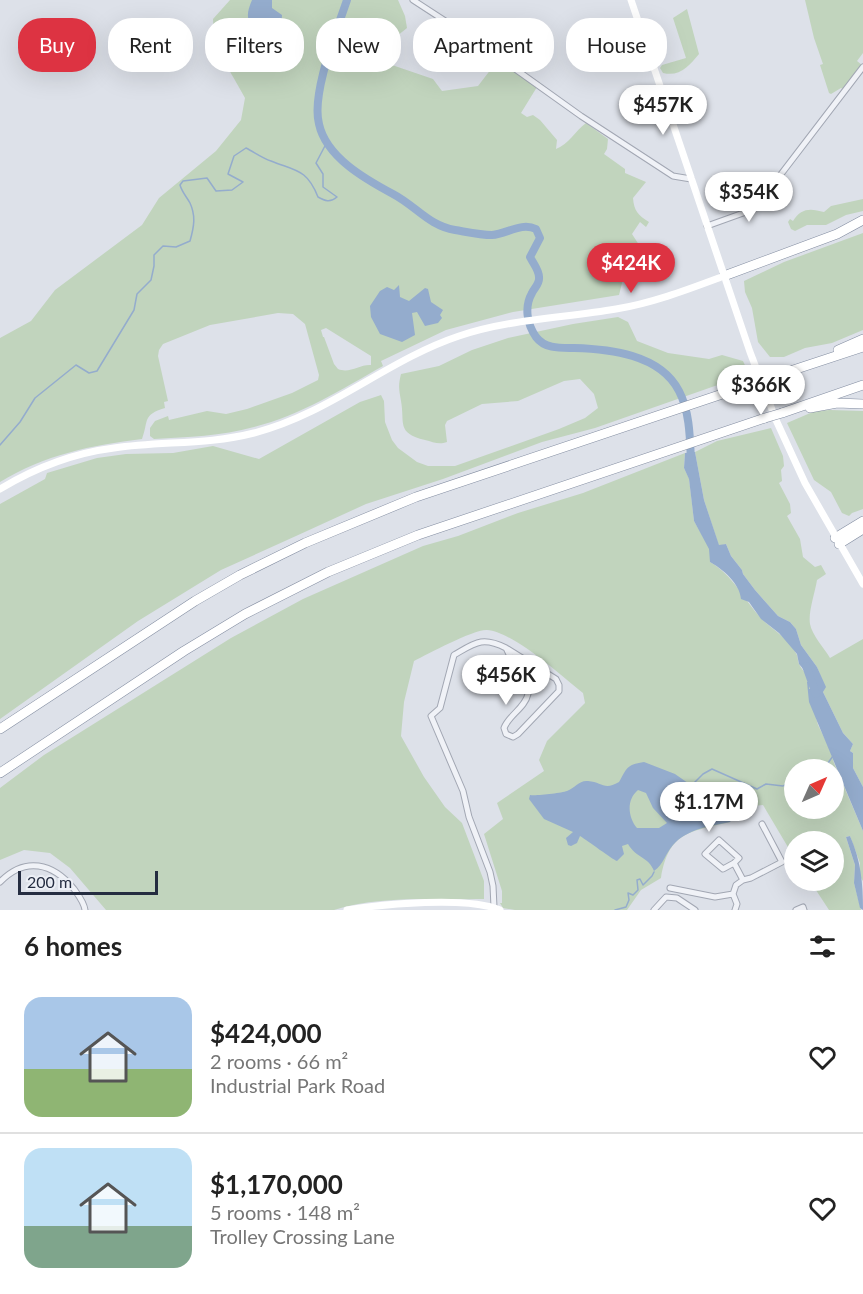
<!DOCTYPE html>
<meta charset="utf-8">
<style>
:root{--surface:#fff;--page:#f2f2f2;--text:#222;--muted:#767676;--line:#e0e0e0;--accent:#dd3342}
body{margin:0;font-family:Lato,sans-serif;background:var(--page);color:var(--text);height:100vh;display:flex;flex-direction:column;font-size:22px;white-space:nowrap}
*{box-sizing:border-box;margin:0}
p{font-size:20px;color:var(--muted)}
.icon{flex:none;width:33px;height:33px;fill:none;stroke:currentColor;stroke-width:2;stroke-linecap:round;stroke-linejoin:round}
.map{position:relative;height:910px;overflow:hidden}
.side{display:flex;flex-direction:column;background:var(--surface);flex:1}
.side>*{flex:none}
.banner{position:absolute;left:18px;top:18px;width:828px;height:54px;display:flex;gap:12px}
.needle{width:39px;rotate:45deg}
.buttons{position:absolute;left:784px;top:759px;display:grid;gap:12px}
.buttons a{display:grid;place-items:center;width:60px;height:60px;border-radius:50%;background:var(--surface);box-shadow:0 6px 24px #0002;font-size:30px}
.scale{position:absolute;left:18px;bottom:15px;width:140px;box-sizing:border-box;padding-left:6px;border:3px solid #252d41;border-top:0;font-size:16px;line-height:21px;white-space:nowrap;color:#252d41;-webkit-text-stroke:4px #edf0f6;paint-order:stroke}
.price{position:absolute;translate:-50% -51px;padding:0 14px;border-radius:21px;background:#fff;color:#222;font-size:20px;line-height:39px;filter:drop-shadow(0 2px 3px #0008)}
.price::after{content:'';position:absolute;left:50%;top:36px;width:18px;height:14px;margin-left:-9px;background:inherit;clip-path:polygon(0 0,100% 0,50% 100%)}
.price.active{background:var(--accent);color:#fff}
ul{padding:0;list-style:none}
li{display:flex;align-items:center;gap:18px;height:150px;padding:0 24px}
li+li{border-top:2px solid var(--line)}
li span{display:grid;place-items:center;flex:none;width:168px;height:120px;border-radius:18px;color:#555}
li>.icon{margin-inline-start:auto}
span .icon{width:72px;height:72px;fill:#fffc;stroke-width:1}
li b{font-size:26px}
h2{display:flex;justify-content:space-between;align-items:center;height:72px;padding:0 24px;font-size:26px}
.pill{padding:0 21px;border-radius:24px;background:var(--surface);box-shadow:0 6px 24px #0002;font-size:21px;line-height:54px}
.pill.active{background:var(--accent);color:#fff}
.map>svg:first-child{display:block}
</style>
<div class="map">
<svg width="863" height="910" viewBox="0 0 863 910">
<rect width="100%" height="100%" fill="#dde1e9"/>
<!-- green -->
<path fill="#c1d4bd" fill-rule="evenodd" d="M 230,0 L 398,0 L 405,16 L 407,28 L 392,40 L 392,65 L 433,79 L 442,91 L 478,86 L 498,60 L 537,87 L 521,113 L 527,117 L 533,115 L 540,120 L 557,140 L 556,149 C 569,144 575,131 586,123 L 608,139 L 607,149 L 604,154 L 625,169 L 625,173 L 646,182 L 633,198 C 634,211 638,215 649,222 L 646,227 L 640,222 L 632,234 L 643,251 L 626,257 L 626,263 L 617,268 L 622,283 L 619,295 L 513,312 L 446,330 L 381,361 L 383,366 C 342,389 301,415 254,427 C 221,436 188,437 154,439 L 150,436 L 150,428 L 155,421 L 168,416 L 169,420 L 207,411 L 226,414 L 247,409 L 292,393 L 318,380 L 319,375 L 305,324 L 293,314 L 278,313 L 210,325 L 163,344 L 159,350 L 158,356 L 168,401 L 164,402 L 165,408 C 142,415 149,420 142,439 C 92,445 44,455 0,482 L 0,338 L 31,321 L 55,290 L 142,225 L 159,198 L 216,151 L 241,120 L 245,98 C 231,71 214,51 213,19 ZM 326,328 L 371,356 L 371,365 C 360,364 350,374 338,369 L 334,364 L 324,337 L 323,337 L 321,330 Z
M 805,0 L 863,0 L 863,53 L 857,61 L 862,65 L 843,89 L 841,88 L 831,94 L 829,93 L 820,65 L 823,64 L 814,38 Z
M 687,9 L 699,54 C 689,66 680,77 663,73 L 660,68 L 662,65 L 686,58 L 673,18 Z
M 863,199 L 863,211 L 846,215 L 826,225 L 807,225 L 795,231 L 791,229 L 788,222 L 790,219 L 793,221 C 801,208 810,208 824,212 L 831,206 Z
M 863,233 L 863,330 L 832,343 L 805,348 L 784,357 L 770,357 L 758,342 L 752,308 L 745,292 L 744,281 L 784,262 Z
M 618,317 L 628,322 L 637,341 L 668,353 L 709,359 L 722,355 L 743,361 L 749,374 L 595,428 L 542,442 L 443,479 L 366,504 L 296,536 L 221,570 L 138,621 L 0,719 L 0,504 L 45,479 L 47,473 L 97,458 L 126,454 L 173,453 L 213,446 L 259,459 L 360,402 L 381,395 L 384,401 L 385,422 L 392,440 L 398,448 L 417,462 L 428,466 L 455,466 L 559,429 L 585,418 L 598,408 L 594,394 L 580,379 L 564,381 L 518,401 L 482,404 L 447,421 L 445,425 L 447,442 C 439,445 433,442 425,440 C 396,433 405,423 401,401 C 399,389 398,386 401,374 L 439,366 L 472,350 L 508,338 L 573,324 Z
M 830,410 L 863,411 L 863,509 L 852,513 L 849,516 L 842,513 L 831,492 L 814,480 L 787,423 L 815,411 Z
M 771,428 L 783,456 L 784,466 L 781,470 L 782,481 L 779,483 L 790,504 L 791,513 L 787,516 L 800,539 L 803,557 L 815,567 L 821,565 L 826,574 L 817,580 C 815,593 808,612 810,624 C 812,635 824,648 830,658 L 863,639 L 863,787 L 853,768 L 853,753 L 850,751 L 853,744 L 843,733 L 823,692 L 825,687 L 817,667 L 801,645 L 796,629 L 790,622 L 778,616 L 755,590 L 743,574 L 742,570 L 731,556 L 726,544 L 719,546 L 704,500 L 695,452 L 717,441 Z
M 685,453 L 684,468 L 689,478 L 694,521 L 710,549 L 710,562 C 733,575 744,600 761,618 C 772,630 790,639 797,655 C 798,658 798,662 799,664 C 804,674 812,677 813,688 L 809,689 L 807,683 L 818,725 L 830,749 L 834,763 L 863,831 L 863,881 L 859,875 L 860,863 L 850,836 L 846,837 L 855,865 L 854,883 L 861,910 L 829,910 L 810,881 L 834,880 L 834,842 L 795,842 L 795,859 L 763,805 L 743,807 L 731,813 L 730,822 C 690,832 669,831 661,878 L 641,890 L 627,910 L 515,910 L 503,908 L 500,903 L 502,903 L 502,891 L 484,834 L 503,819 L 497,803 L 544,771 L 539,760 L 547,741 L 585,703 L 583,693 C 561,676 514,632 487,630 C 474,629 428,654 414,661 L 404,702 L 401,736 L 424,777 L 445,807 L 462,823 L 484,881 L 484,899 C 437,900 379,895 334,910 L 106,910 L 70,868 L 50,853 L 24,850 L 0,860 L 0,788 L 44,755 L 231,638 L 303,599 L 423,546 L 458,536 L 518,513 L 583,493 ZM 795,770 L 834,770 L 834,808 L 795,808 Z"/>
<!-- water -->
<path fill="#94accd" fill-rule="evenodd" d="M 252,0 L 272,0 L 272,8 L 282,15 C 282,25 277,29 268,34 C 249,25 243,21 252,0 Z
M 399,285 L 400,297 L 409,301 L 425,288 L 428,289 L 431,302 L 443,310 L 440,315 L 442,318 L 438,323 L 425,326 L 417,312 L 412,313 L 415,335 L 402,342 L 380,334 L 371,317 L 370,306 L 380,291 L 387,287 L 394,290 Z
M 695,452 L 704,500 L 719,545 L 726,544 L 731,556 L 742,570 L 743,574 L 755,590 L 778,616 L 790,622 L 796,629 L 801,645 L 817,667 L 826,687 L 823,692 L 843,733 L 853,744 L 850,751 L 853,753 L 853,768 L 863,787 L 863,831 L 809,702 L 807,682 L 809,682 L 809,689 L 813,688 L 810,677 L 799,664 L 797,654 L 779,633 L 761,619 L 749,602 L 741,599 C 740,584 723,569 710,562 L 709,549 L 694,521 L 689,479 L 684,468 L 685,453 Z
M 644,762 L 675,774 L 731,813 L 732,819 L 730,822 C 710,826 687,829 673,845 C 665,854 664,864 654,871 C 649,857 636,858 628,844 L 622,846 L 624,854 L 617,861 C 612,859 588,841 580,836 L 577,843 L 571,846 L 568,845 L 566,838 L 573,832 L 544,819 L 529,799 L 530,795 C 537,796 561,793 567,791 C 575,788 579,780 588,781 C 602,782 604,791 619,782 C 627,769 625,765 644,762 ZM 638,790 L 646,793 L 653,808 L 667,823 L 659,828 L 637,828 C 628,817 626,800 638,790 Z
M 850,836 C 861,861 863,883 863,910 L 860,908 L 854,883 L 855,865 L 846,837 Z"/>
<g fill="none" stroke-linecap="round" stroke-linejoin="round">
<!-- stream -->
<path stroke="#94accd" stroke-width="1.5" d="M 0,445 L 20,422 L 35,398 L 76,365 L 89,373 L 97,371 L 134,310 L 137,294 L 151,280 L 154,266 L 154,255 L 163,246 L 176,247 L 190,241 C 194,227 196,216 190,203 C 186,196 182,192 180,185 L 183,181 L 207,178 L 216,191 L 232,190 L 243,182 L 228,174 L 234,156 L 246,148 C 254,152 262,158 271,161 C 296,171 307,169 318,197 C 325,201 330,203 337,197 L 323,187 L 323,174 L 316,163 L 327,142
M 823,770 L 833,756
M 693,784 L 703,774 L 712,769 L 757,789 L 766,784 L 783,786 L 795,778
M 615,910 L 626,907 L 629,900 L 628,893 L 633,895 L 638,890 L 637,880 L 640,879 L 643,885 L 652,876 L 654,872"/>
<!-- river -->
<path stroke="#94accd" stroke-width="8" d="M 347,0 C 337,30 311,94 319,124 C 326,157 365,179 393,194 C 416,206 429,226 455,230 C 467,232 480,235 492,235 C 507,234 521,222 536,229 L 540,238 L 530,257 C 533,263 539,270 539,277 C 540,284 534,288 532,293 C 524,307 527,324 536,337 C 545,349 560,348 574,348 C 609,349 660,354 679,391 C 690,412 690,439 691,462
M 806,666 L 816,694"/>
<!-- street casing -->
<g stroke="#a2a7b3" stroke-width="7">
<path id="street" d="M 413,0 L 476,41 L 581,116 L 673,176 L 691,179
M 707,226 L 746,212 L 759,203 L 863,67
M 734,863 L 723,869 L 705,854 L 719,840 L 739,858 L 734,863 L 743,880
M 0,882 C 25,856 53,863 74,889 C 79,896 84,902 85,910
M 670,888 L 715,897 L 733,894
M 494,907 L 493,886 L 490,872 L 469,817 L 463,791 L 431,716 L 440,708 L 454,655 C 475,643 482,636 506,648 L 528,694 C 525,708 509,715 504,728 L 506,734 L 513,737 L 518,734 L 559,691 L 559,685 L 556,679 L 506,648
M 654,910 L 666,897 L 677,898 L 695,910
M 735,910 L 737,904 L 733,894 L 736,885 L 743,880 L 751,878 L 782,862 L 762,824
M 796,910 L 803,907 L 804,910"/>
</g>
<!-- highway casing -->
<g stroke="#838da1" stroke-width="10">
<path id="highway" d="M 724,276 L 837,234 L 863,220
M 838,350 L 863,339
M 769,378 L 863,347
M 810,408 L 837,403 L 863,404
M 782,413 L 863,385
M 835,538 L 863,521
M 839,544 L 863,529
M 0,729 L 195,601 L 240,575 L 305,543 L 416,497 L 752,384
M 0,773 L 184,651 L 245,614 L 328,572 L 418,535 L 765,418"/>
</g>
<!-- street -->
<use href="#street" stroke="#f0f2f7" stroke-width="5"/>
<!-- secondary -->
<path stroke="#fff" stroke-width="7" d="M 631,0 L 750,352 L 776,420 L 805,483 L 863,584
M 0,489 C 35,468 74,453 114,448 C 162,441 207,445 254,433 C 329,414 387,360 459,336 C 509,319 564,318 616,309 C 653,303 689,289 724,276
M 347,910 C 383,904 468,896 500,910"/>
<!-- highway -->
<use href="#highway" stroke="#fff" stroke-width="9"/>
<!-- highway-bridge casing -->
<g stroke="#838da1" stroke-width="10" stroke-linecap="butt">
<path id="highway-bridge" d="M 752,384 L 769,378
M 765,418 L 782,413"/>
</g>
<!-- highway-bridge -->
<use href="#highway-bridge" stroke="#fff" stroke-width="9"/>
</g>
</svg>
<div class="buttons">
<a><svg class="needle" viewBox="-14 -14 28 28"><path d="M0-13l5 13h-10z" fill="#e53935"/><path d="M0 13l5-13h-10z" fill="#767676"/></svg></a>
<a><svg class="icon" aria-label="layers" viewBox="0 0 24 24"><path d="M12 4l9 5-9 5-9-5zM3 14l9 5 9-5"/></svg></a>
</div>
<div class="scale">200 m</div>
<b class="price" style="left:663px;top:136px">$457K</b>
<b class="price" style="left:749px;top:223px">$354K</b>
<b class="price active" style="left:631px;top:294px">$424K</b>
<b class="price" style="left:761px;top:416px">$366K</b>
<b class="price" style="left:506px;top:706px">$456K</b>
<b class="price" style="left:709px;top:833px">$1.17M</b>
<div class="banner">
<a class="pill active">Buy</a>
<a class="pill">Rent</a>
<a class="pill">Filters</a>
<a class="pill">New</a>
<a class="pill">Apartment</a>
<a class="pill">House</a>
</div>
</div>
<section class="side">
<h2>6 homes<svg class="icon" aria-label="filters" viewBox="0 0 24 24"><path d="M4 7h16M4 17h16"/><circle cx="9" cy="7" r="2"/><circle cx="15" cy="17" r="2"/></svg></h2>
<ul>
<li><span style="background:linear-gradient(#a9c7e8 60%,#8fb573 0)"><svg class="icon" aria-label="home" viewBox="0 0 24 24"><path d="M3 11l9-7 9 7M6 9v11h12V9"/></svg></span><div><b>$424,000</b><p>2 rooms · 66 m²</p><p>Industrial Park Road</p></div><svg class="icon" aria-label="heart" viewBox="0 0 24 24"><path d="M12 20l-8-8c-3-5 5-10 8-4 3-6 11-1 8 4z"/></svg></li>
<li><span style="background:linear-gradient(#bfe0f5 65%,#7fa58c 0)"><svg class="icon" aria-label="home" viewBox="0 0 24 24"><path d="M3 11l9-7 9 7M6 9v11h12V9"/></svg></span><div><b>$1,170,000</b><p>5 rooms · 148 m²</p><p>Trolley Crossing Lane</p></div><svg class="icon" aria-label="heart" viewBox="0 0 24 24"><path d="M12 20l-8-8c-3-5 5-10 8-4 3-6 11-1 8 4z"/></svg></li>
</ul>
</section>
